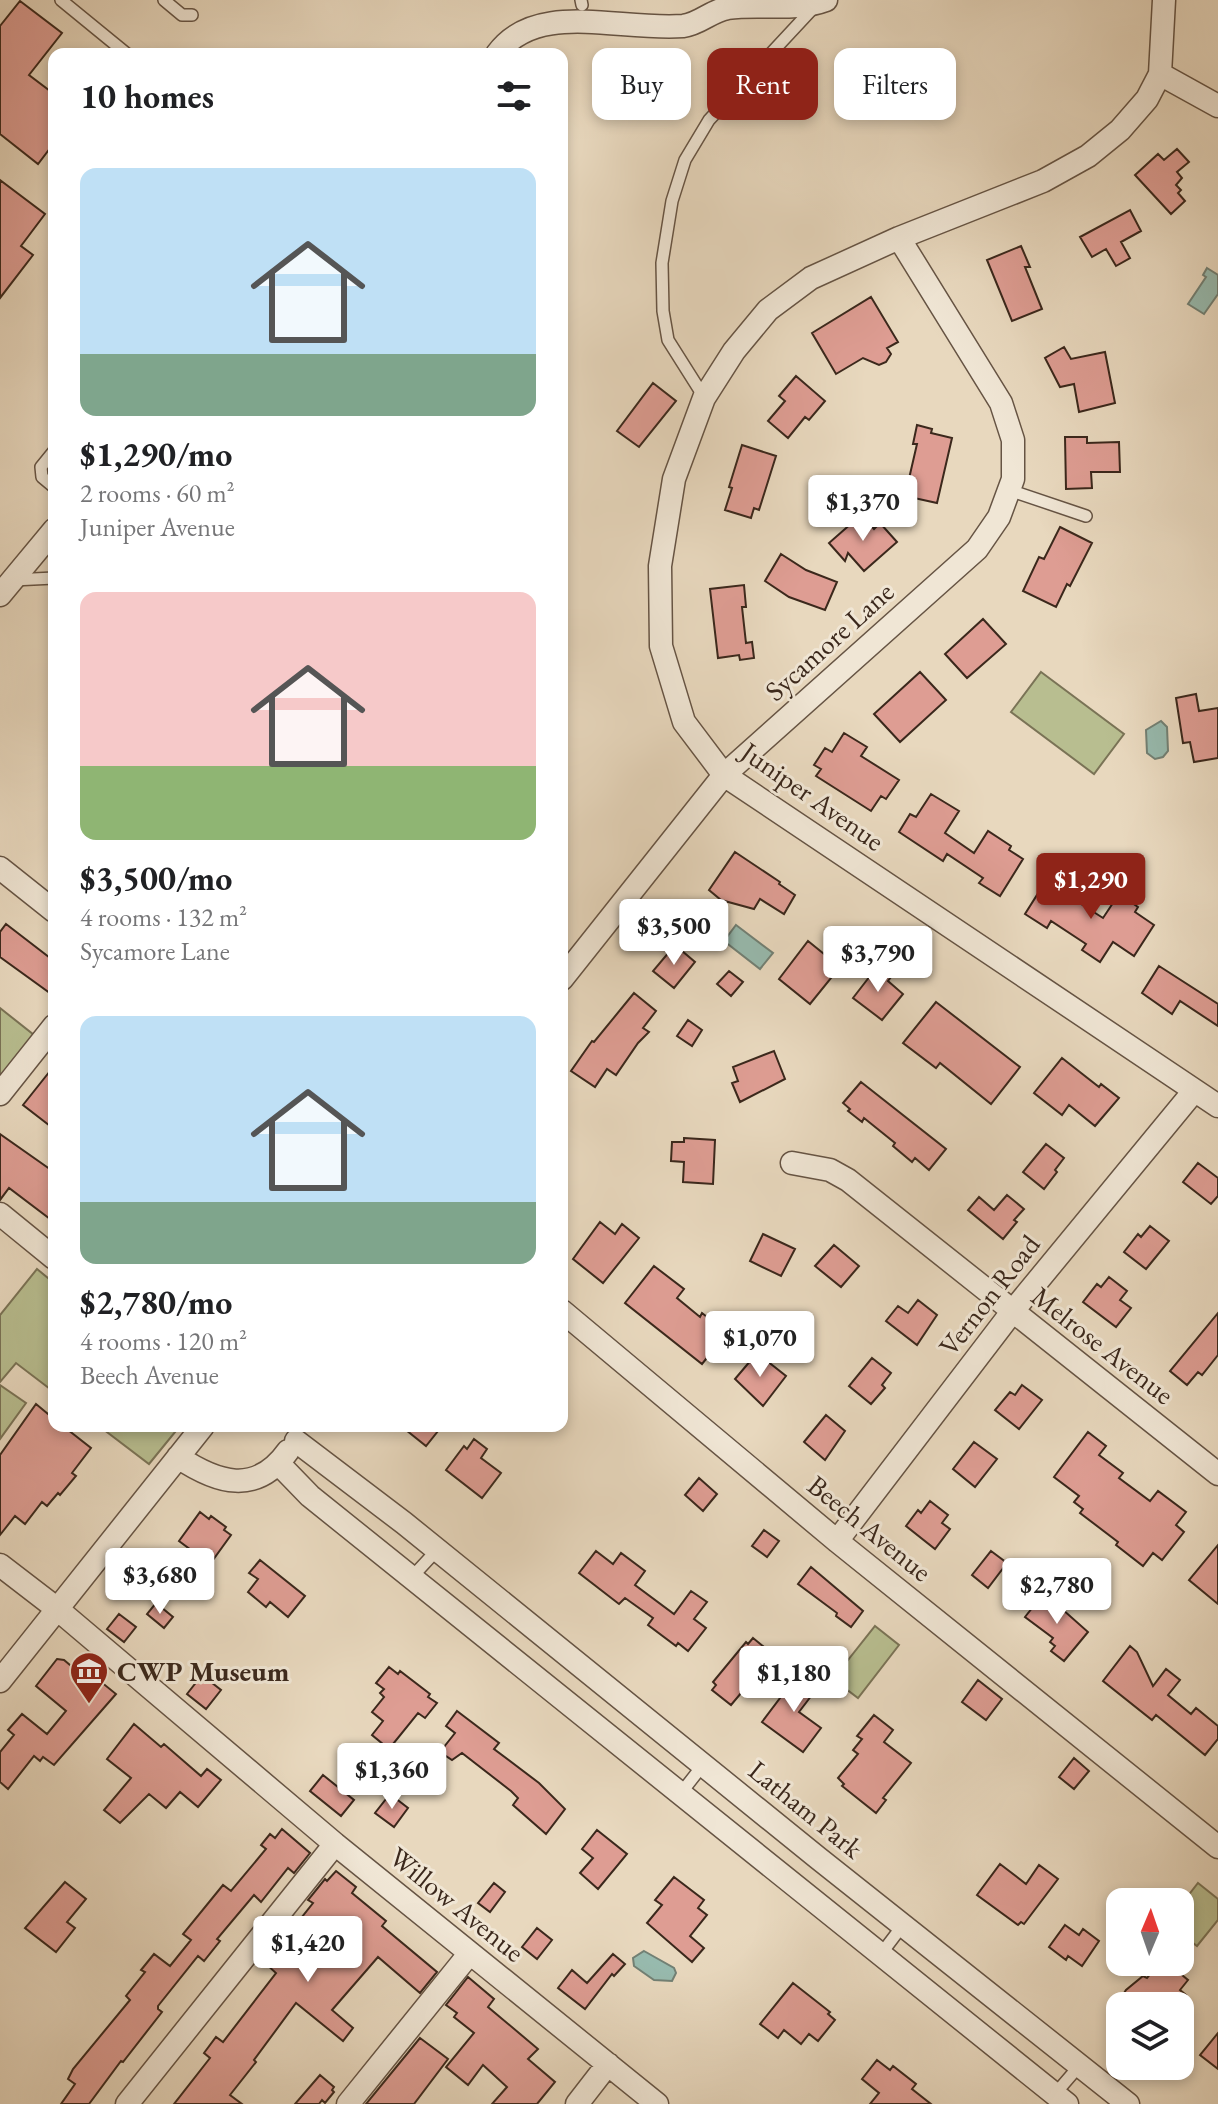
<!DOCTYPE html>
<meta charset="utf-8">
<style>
:root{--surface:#fff;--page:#f2f2f2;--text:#202124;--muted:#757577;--accent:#8f2418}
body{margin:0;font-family:"EB Garamond",serif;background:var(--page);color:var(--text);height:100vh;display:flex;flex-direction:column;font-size:30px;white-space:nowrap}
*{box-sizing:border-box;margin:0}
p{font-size:26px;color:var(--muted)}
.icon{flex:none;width:44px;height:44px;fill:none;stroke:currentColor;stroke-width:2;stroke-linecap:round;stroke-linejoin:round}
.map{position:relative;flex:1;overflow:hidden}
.drawer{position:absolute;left:48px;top:48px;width:520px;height:1384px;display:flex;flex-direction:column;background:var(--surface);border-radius:16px;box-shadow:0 4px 12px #0003}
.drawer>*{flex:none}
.hud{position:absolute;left:592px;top:48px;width:506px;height:72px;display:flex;gap:16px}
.needle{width:52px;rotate:2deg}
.fabs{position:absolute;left:1106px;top:1888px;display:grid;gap:16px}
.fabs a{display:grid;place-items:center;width:88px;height:88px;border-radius:16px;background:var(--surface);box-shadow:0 4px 12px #0003;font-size:40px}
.price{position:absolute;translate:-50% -68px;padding:0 18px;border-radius:8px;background:#fff;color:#222;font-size:26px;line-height:52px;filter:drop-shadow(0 2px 4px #0008)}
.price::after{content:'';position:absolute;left:50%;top:48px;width:24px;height:18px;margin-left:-12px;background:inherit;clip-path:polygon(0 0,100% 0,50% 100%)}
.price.on{background:var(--accent);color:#fff}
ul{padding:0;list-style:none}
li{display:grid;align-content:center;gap:16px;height:424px;padding:0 32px}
li span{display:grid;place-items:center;height:248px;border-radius:16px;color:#555}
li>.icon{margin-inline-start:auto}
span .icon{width:144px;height:144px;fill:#fffc;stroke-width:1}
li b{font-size:34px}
h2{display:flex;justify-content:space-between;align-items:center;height:96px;padding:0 32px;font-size:34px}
.tag{padding:0 28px;border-radius:16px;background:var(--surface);box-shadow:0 4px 12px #0003;font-size:28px;line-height:72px}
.tag.on{background:var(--accent);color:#fff}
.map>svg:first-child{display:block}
</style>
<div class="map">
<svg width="1218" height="2104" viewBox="0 0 1218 2104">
<rect width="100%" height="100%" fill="#e8d8be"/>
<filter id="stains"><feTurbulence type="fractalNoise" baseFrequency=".0025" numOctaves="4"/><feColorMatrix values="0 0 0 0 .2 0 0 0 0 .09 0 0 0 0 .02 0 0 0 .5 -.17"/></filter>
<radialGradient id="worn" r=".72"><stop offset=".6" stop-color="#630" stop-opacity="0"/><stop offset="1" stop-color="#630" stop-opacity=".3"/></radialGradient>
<!-- green -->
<path fill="#b8be90" stroke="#7a7356" stroke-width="2" d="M 1041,672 L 1124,734 L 1094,774 L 1011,712 Z
M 0,1008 L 34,1035 L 0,1078 Z
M 37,1269 L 54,1283 L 54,1392 L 16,1363 L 0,1382 L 0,1315 Z
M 0,1385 L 26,1403 L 0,1439 Z
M 99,1426 L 180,1426 L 149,1464 Z
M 875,1626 L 899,1645 L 858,1698 L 833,1679 Z
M 1198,1883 L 1218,1899 L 1218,1920 L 1197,1946 L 1180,1933 L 1180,1906 Z"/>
<!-- water -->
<path fill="#97baae" stroke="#728074" stroke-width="2" d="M 1207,268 L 1218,275 L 1218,294 L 1204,314 L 1188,304 L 1206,277 L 1203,275 Z
M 1161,721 L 1167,727 L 1168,751 L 1163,757 L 1155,759 L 1147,753 L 1146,730 Z
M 736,925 L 773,953 L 760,969 L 724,941 Z
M 644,1951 L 674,1968 L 676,1973 L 672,1981 L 654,1980 L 634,1966 L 633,1958 Z"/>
<!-- building -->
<path fill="#de9d93" stroke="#3b281c" stroke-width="2" d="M 20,1 L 62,33 L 29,75 L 54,94 L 54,143 L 38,164 L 0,134 L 0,26 Z
M 1177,149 L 1189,162 L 1177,172 L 1182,178 L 1176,185 L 1181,190 L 1178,193 L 1185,201 L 1171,214 L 1135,175 L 1158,154 L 1164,160 Z
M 0,180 L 45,214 L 21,246 L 33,255 L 0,298 Z
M 1130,210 L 1141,231 L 1121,242 L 1130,258 L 1116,266 L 1106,249 L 1092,257 L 1080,237 Z
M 1021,246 L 1030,267 L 1025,267 L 1042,309 L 1012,321 L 987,260 Z
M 871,297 L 898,342 L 887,348 L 891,354 L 886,362 L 879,365 L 863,358 L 836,374 L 812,333 Z
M 1064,347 L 1071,359 L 1105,352 L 1115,403 L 1079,412 L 1074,384 L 1060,387 L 1045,358 Z
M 796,376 L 825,401 L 809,420 L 805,417 L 788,438 L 768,421 L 785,401 L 779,396 Z
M 653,383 L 676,401 L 639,447 L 617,431 Z
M 917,425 L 932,429 L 931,433 L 952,438 L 937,503 L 905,496 L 917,444 L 913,444 Z
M 1065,437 L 1087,437 L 1087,443 L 1119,442 L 1120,472 L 1091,472 L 1092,488 L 1066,489 Z
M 742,445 L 776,456 L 759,510 L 754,508 L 751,518 L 725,510 L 732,488 L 729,487 Z
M 861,515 L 874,529 L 880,523 L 897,542 L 864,571 L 848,553 L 845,561 L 829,543 Z
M 1060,527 L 1092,543 L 1070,586 L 1067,584 L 1056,607 L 1023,591 L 1039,557 L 1044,559 Z
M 781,554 L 806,570 L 837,582 L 825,610 L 789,597 L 765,581 Z
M 744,585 L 746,607 L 742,607 L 746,643 L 752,642 L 754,658 L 740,660 L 739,655 L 718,658 L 710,589 Z
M 983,619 L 1006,644 L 967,678 L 945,654 Z
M 920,672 L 946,700 L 900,742 L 874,714 Z
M 1196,694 L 1199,711 L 1218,708 L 1218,758 L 1194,762 L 1190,742 L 1183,743 L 1176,698 Z
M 844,733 L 867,747 L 861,756 L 899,780 L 886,799 L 881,796 L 871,811 L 816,776 L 821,769 L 814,765 L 825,748 L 832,752 Z
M 931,794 L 959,811 L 945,833 L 974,853 L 988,831 L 1011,846 L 1009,850 L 1023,859 L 1000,896 L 979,883 L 983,878 L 947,854 L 943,861 L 899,832 L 910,814 L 916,817 Z
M 735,852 L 780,882 L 779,884 L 795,895 L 784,914 L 760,899 L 754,909 L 721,900 L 709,890 Z
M 1049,876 L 1068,888 L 1064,893 L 1103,918 L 1119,894 L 1138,907 L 1135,912 L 1154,925 L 1134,956 L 1113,942 L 1100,962 L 1082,950 L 1086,944 L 1051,921 L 1047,928 L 1025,914 Z
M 6,924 L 54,961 L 54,996 L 0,957 L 0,932 Z
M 808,941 L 840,967 L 810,1004 L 779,979 Z
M 675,945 L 695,962 L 674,988 L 653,971 Z
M 1159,966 L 1218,1004 L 1218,1026 L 1180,1001 L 1172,1014 L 1142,993 Z
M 877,967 L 891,977 L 888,981 L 903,994 L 882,1020 L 853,998 Z
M 729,971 L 743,982 L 731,996 L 717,984 Z
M 634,993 L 656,1011 L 643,1028 L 649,1032 L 638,1043 L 616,1075 L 607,1069 L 595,1087 L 571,1071 L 592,1041 L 594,1042 Z
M 936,1002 L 1020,1067 L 991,1104 L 940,1063 L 936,1068 L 903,1043 Z
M 688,1020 L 702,1030 L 692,1046 L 677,1036 Z
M 774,1051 L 785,1079 L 740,1102 L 732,1083 L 738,1081 L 733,1067 Z
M 1062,1058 L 1099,1087 L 1101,1084 L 1119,1098 L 1095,1126 L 1069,1105 L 1062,1115 L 1034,1093 Z
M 54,1066 L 54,1129 L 23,1105 Z
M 861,1082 L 946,1149 L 929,1170 L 915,1158 L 912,1162 L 893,1146 L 895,1143 L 864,1118 L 862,1122 L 848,1111 L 850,1109 L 843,1103 Z
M 0,1134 L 54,1172 L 54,1222 L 9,1188 L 0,1200 Z
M 684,1138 L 715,1140 L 713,1184 L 683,1182 L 684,1162 L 671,1161 L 672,1142 L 684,1142 Z
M 1046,1144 L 1064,1158 L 1055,1170 L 1057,1172 L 1044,1189 L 1023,1172 Z
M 1198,1163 L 1218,1178 L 1218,1196 L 1211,1204 L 1183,1182 Z
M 1007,1195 L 1024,1209 L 1014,1220 L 1017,1222 L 1003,1239 L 968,1210 L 979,1197 L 994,1210 Z
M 600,1222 L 615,1234 L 622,1224 L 639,1238 L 603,1283 L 573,1259 Z
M 1150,1226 L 1169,1241 L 1146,1269 L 1124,1252 L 1138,1234 L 1141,1237 Z
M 763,1234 L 795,1249 L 781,1276 L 750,1261 Z
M 834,1245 L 859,1266 L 841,1287 L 815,1266 Z
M 654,1266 L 684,1289 L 677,1298 L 700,1317 L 702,1313 L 727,1333 L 702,1364 L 625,1303 Z
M 1109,1277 L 1127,1291 L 1120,1300 L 1131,1308 L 1116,1327 L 1083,1302 L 1097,1284 L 1101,1287 Z
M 918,1300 L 937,1315 L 917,1345 L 886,1321 L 898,1306 L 908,1313 Z
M 1218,1313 L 1218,1355 L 1202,1375 L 1198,1372 L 1187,1385 L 1170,1371 Z
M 757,1353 L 786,1376 L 763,1406 L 735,1379 Z
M 872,1358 L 891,1373 L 882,1385 L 885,1388 L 871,1404 L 849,1386 Z
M 1022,1385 L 1042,1400 L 1019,1429 L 995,1410 L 1010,1392 L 1015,1395 Z
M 36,1404 L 54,1419 L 54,1426 L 63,1426 L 91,1448 L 72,1473 L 76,1476 L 60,1495 L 58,1493 L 47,1506 L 42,1502 L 25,1524 L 15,1516 L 0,1535 L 0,1455 Z
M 826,1415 L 845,1431 L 825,1460 L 804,1442 Z
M 401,1426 L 442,1426 L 426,1446 Z
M 1088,1432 L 1106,1446 L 1099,1455 L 1123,1473 L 1119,1478 L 1150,1501 L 1158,1491 L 1186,1512 L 1176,1525 L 1184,1532 L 1162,1560 L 1153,1553 L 1143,1566 L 1116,1545 L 1118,1542 L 1080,1513 L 1083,1509 L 1074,1502 L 1079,1496 L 1054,1477 Z
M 474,1439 L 487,1449 L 481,1458 L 501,1473 L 482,1498 L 446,1470 L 464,1446 L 467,1449 Z
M 974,1442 L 997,1459 L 975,1487 L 953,1469 Z
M 699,1478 L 717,1494 L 703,1511 L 685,1495 Z
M 930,1501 L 948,1515 L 942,1523 L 950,1529 L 935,1549 L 906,1526 L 918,1510 L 921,1513 Z
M 200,1512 L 209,1519 L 211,1516 L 226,1527 L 224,1530 L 231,1535 L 210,1564 L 179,1541 Z
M 764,1530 L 779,1541 L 767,1557 L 752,1546 Z
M 1218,1545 L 1218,1604 L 1189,1580 Z
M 596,1551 L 613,1564 L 621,1553 L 645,1571 L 635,1585 L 674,1614 L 691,1591 L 707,1602 L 694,1619 L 706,1628 L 688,1651 L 678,1643 L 676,1646 L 648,1625 L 653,1618 L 625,1598 L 619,1604 L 579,1573 Z
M 991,1551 L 1007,1563 L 988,1588 L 972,1575 Z
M 260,1560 L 305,1596 L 288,1617 L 270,1602 L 266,1607 L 248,1592 L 258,1579 L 249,1573 Z
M 811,1567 L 863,1611 L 851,1627 L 836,1616 L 837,1613 L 798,1584 Z
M 1044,1593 L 1088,1632 L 1064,1661 L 1051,1651 L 1055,1646 L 1050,1642 L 1053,1638 L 1025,1617 Z
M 156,1603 L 173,1617 L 164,1628 L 147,1614 Z
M 119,1614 L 136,1627 L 124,1642 L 107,1629 Z
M 753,1638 L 770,1652 L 765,1658 L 768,1661 L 731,1705 L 712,1690 L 716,1685 L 713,1682 L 746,1642 L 748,1644 Z
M 1130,1646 L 1137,1652 L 1153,1686 L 1166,1669 L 1180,1680 L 1168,1695 L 1191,1714 L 1196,1708 L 1218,1726 L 1218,1739 L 1205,1755 L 1156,1715 L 1152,1720 L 1103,1681 Z
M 57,1659 L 64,1660 L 90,1682 L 95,1677 L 116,1694 L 54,1765 L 43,1757 L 40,1761 L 34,1756 L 8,1789 L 0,1782 L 0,1752 L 14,1735 L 8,1730 L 22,1714 L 47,1734 L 66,1711 L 36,1686 Z
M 389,1667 L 398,1674 L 400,1671 L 430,1694 L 428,1697 L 437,1703 L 425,1718 L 418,1713 L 389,1749 L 372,1735 L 383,1721 L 372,1712 L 384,1697 L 380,1693 L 384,1689 L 376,1683 Z
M 799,1673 L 818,1687 L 799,1712 L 821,1728 L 803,1752 L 762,1722 Z
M 202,1675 L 221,1690 L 206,1709 L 187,1694 Z
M 978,1680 L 1002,1699 L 986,1720 L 962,1702 Z
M 457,1711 L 499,1743 L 494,1749 L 539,1783 L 565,1809 L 546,1834 L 513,1805 L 518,1798 L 511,1791 L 462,1753 L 452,1760 L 440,1752 L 455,1733 L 446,1726 Z
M 874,1715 L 893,1730 L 884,1742 L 911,1763 L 883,1798 L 886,1800 L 876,1813 L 842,1786 L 844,1784 L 838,1778 L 858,1754 L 853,1750 L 862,1739 L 857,1736 Z
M 134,1724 L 161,1747 L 164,1744 L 201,1776 L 207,1769 L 221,1780 L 198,1807 L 180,1792 L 166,1808 L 149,1794 L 120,1823 L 104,1810 L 131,1778 L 107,1759 Z
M 1074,1758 L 1089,1771 L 1074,1789 L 1059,1777 Z
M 323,1775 L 354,1800 L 341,1816 L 310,1791 Z
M 390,1794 L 408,1808 L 394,1827 L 375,1813 Z
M 282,1829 L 310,1853 L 294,1873 L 288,1868 L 261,1902 L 254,1895 L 217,1939 L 220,1941 L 204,1961 L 198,1956 L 158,2006 L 158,2009 L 162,2012 L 123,2062 L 121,2061 L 89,2104 L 61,2104 L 75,2084 L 68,2079 L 73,2069 L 130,2000 L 126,1996 L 145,1972 L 141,1970 L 154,1954 L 170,1966 L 191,1940 L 183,1934 L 223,1885 L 231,1891 L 266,1849 L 261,1845 L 270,1834 L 275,1838 Z
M 597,1830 L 627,1854 L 598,1889 L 580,1873 L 593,1858 L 582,1849 Z
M 1000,1864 L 1026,1884 L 1039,1865 L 1058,1879 L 1024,1924 L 1021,1922 L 1018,1925 L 977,1895 Z
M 336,1871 L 356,1887 L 352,1893 L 386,1921 L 382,1926 L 437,1972 L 420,1993 L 378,1957 L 332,2010 L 353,2028 L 343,2041 L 296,2003 L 254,2060 L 256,2062 L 230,2095 L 242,2104 L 174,2104 L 210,2058 L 204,2053 L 216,2037 L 223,2042 L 276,1973 L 266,1964 L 304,1919 L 302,1917 L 313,1903 L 308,1900 L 325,1879 L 327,1881 Z
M 674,1877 L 704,1900 L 698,1908 L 707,1915 L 690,1936 L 704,1948 L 692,1962 L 647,1923 L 662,1905 L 655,1900 Z
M 65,1882 L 86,1899 L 67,1922 L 75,1928 L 56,1952 L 25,1928 Z
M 494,1883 L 505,1892 L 490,1912 L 478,1903 Z
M 1065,1925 L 1079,1935 L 1083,1929 L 1099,1941 L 1082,1966 L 1068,1956 L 1066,1960 L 1049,1947 Z
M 537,1928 L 552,1940 L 537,1959 L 522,1947 Z
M 613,1954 L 625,1964 L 614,1976 L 612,1974 L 585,2009 L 558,1988 L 572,1970 L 587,1983 Z
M 1160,1962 L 1166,1962 L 1188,1980 L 1180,1990 L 1186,1995 L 1177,2006 L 1116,2006 L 1126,1990 L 1143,1976 L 1147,1978 Z
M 468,1977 L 494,1999 L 488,2007 L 538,2049 L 528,2059 L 555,2082 L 537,2104 L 492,2104 L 507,2087 L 483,2065 L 468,2085 L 446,2067 L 474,2033 L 454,2017 L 457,2013 L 446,2005 Z
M 793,1983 L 830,2012 L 828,2014 L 835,2020 L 818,2041 L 809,2034 L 801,2044 L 784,2030 L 778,2038 L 760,2024 Z
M 1218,2033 L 1218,2069 L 1200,2055 Z
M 420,2038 L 448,2059 L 414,2104 L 366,2104 Z
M 877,2060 L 890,2070 L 893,2066 L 916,2084 L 912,2089 L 931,2104 L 870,2104 L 879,2093 L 862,2079 Z
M 320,2075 L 334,2087 L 332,2090 L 334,2092 L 325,2103 L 322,2100 L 319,2104 L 295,2104 Z"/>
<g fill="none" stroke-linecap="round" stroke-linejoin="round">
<!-- lane casing -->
<g stroke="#665444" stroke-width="14">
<path id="lane" d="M 61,0 L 127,54
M 164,0 L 182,15 L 192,15
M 581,0 L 582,5
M 704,397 L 668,340 L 663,311 L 662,263 L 672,201 L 685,160 L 709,120 L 816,5
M 54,451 L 41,467 L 42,477 L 54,487
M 1009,490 L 1086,516
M 13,580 L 54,578
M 412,1577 L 437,1550
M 681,1793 L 703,1765
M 881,1954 L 903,1925
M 1055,2094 L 1080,2065"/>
</g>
<!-- street casing -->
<g stroke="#665444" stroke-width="25">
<path id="street" d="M 1164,0 L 1160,74 L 1147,99 L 1120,130 L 1088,156 L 1043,181 L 899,238 L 811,278 L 768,310 L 734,351 L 704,398 L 674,479 L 660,566 L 661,646 L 684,722 L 724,775 L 1218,1106
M 497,54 C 536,0 618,31 683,26 C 700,24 712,10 728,8 C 760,3 794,12 826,0
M 1160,74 L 1218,106
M 0,595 L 54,530
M 0,868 L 54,911
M 562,979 L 724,775 L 977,549 L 999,517 L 1013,479 L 1013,440 L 1001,403 L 899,238
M 0,1094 L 54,1026
M 792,1163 L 830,1170 L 848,1180 L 1218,1474
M 0,1214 L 54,1258
M 562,1311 L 837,1541 L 1218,1847
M 296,1441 L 404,1523 L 818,1858 L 1128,2104
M 178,1457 C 217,1483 256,1496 288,1451
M 279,1464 L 310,1496 L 1067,2104
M 837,1541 L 1012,1312 L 1194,1091
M 0,1565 L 56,1608 L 335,1844 L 657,2104
M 0,1681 L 203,1426
M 127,2104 L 335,1844
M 348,2104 L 470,1953
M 577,2104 L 608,2064"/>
</g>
<!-- lane -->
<use href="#lane" stroke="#f0e6d5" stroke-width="11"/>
<!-- street -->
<use href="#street" stroke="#f0e6d5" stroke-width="22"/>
</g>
<!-- icons -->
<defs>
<g id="museum-pin" transform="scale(2)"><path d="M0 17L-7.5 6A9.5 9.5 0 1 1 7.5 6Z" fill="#8f2418" stroke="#f0e6d5"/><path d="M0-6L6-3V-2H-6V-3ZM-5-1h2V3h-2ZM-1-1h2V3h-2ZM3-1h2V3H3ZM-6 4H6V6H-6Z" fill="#fff"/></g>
</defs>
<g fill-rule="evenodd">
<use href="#museum-pin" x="89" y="1671"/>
</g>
<g text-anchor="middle" stroke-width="6" stroke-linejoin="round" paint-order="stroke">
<!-- street labels -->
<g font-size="28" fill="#3b281c" stroke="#f0e6d5">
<text transform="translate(829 641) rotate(-42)" y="10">Sycamore Lane</text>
<text transform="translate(813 796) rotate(35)" y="10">Juniper Avenue</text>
<text transform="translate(989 1295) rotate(-52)" y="10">Vernon Road</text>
<text transform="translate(1103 1345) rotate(38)" y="10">Melrose Avenue</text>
<text transform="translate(870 1528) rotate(39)" y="10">Beech Avenue</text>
<text transform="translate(806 1809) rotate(39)" y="10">Latham Park</text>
<text transform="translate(457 1904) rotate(39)" y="10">Willow Avenue</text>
</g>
<!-- poi labels -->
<g font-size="28" font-weight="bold" fill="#3b281c" stroke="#f0e6d5" text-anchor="start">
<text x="117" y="1681">CWP Museum</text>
</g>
</g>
<rect width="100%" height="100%" filter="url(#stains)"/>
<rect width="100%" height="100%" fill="url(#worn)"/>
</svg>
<div class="fabs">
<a><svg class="needle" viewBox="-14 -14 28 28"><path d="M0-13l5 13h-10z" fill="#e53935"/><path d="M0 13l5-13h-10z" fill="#757577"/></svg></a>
<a><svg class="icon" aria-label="layers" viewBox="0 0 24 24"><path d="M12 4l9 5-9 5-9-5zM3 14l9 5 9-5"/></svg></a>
</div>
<b class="price" style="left:863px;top:543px">$1,370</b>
<b class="price on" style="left:1091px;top:921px">$1,290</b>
<b class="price" style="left:674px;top:967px">$3,500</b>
<b class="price" style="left:878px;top:994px">$3,790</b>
<b class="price" style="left:760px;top:1379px">$1,070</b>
<b class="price" style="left:160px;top:1616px">$3,680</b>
<b class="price" style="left:1057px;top:1626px">$2,780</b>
<b class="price" style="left:794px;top:1714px">$1,180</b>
<b class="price" style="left:392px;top:1811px">$1,360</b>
<b class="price" style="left:308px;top:1984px">$1,420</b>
<div class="hud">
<a class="tag">Buy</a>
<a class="tag on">Rent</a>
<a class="tag">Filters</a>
</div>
<section class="drawer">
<h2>10 homes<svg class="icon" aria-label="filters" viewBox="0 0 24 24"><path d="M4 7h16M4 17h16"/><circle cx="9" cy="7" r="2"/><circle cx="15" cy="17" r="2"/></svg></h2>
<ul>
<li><span style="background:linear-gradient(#bfe0f5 75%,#7fa58c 0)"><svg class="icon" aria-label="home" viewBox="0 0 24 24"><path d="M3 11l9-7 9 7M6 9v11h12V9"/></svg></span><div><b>$1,290/mo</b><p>2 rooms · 60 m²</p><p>Juniper Avenue</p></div></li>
<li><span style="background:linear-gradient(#f6c9c9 70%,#8fb573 0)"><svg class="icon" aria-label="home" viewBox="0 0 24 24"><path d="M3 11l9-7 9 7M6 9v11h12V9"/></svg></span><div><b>$3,500/mo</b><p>4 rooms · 132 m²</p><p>Sycamore Lane</p></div></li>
<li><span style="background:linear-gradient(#bfe0f5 75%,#7fa58c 0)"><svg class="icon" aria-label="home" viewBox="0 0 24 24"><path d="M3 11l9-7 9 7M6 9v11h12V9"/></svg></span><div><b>$2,780/mo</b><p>4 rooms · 120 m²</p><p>Beech Avenue</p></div></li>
</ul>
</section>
</div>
